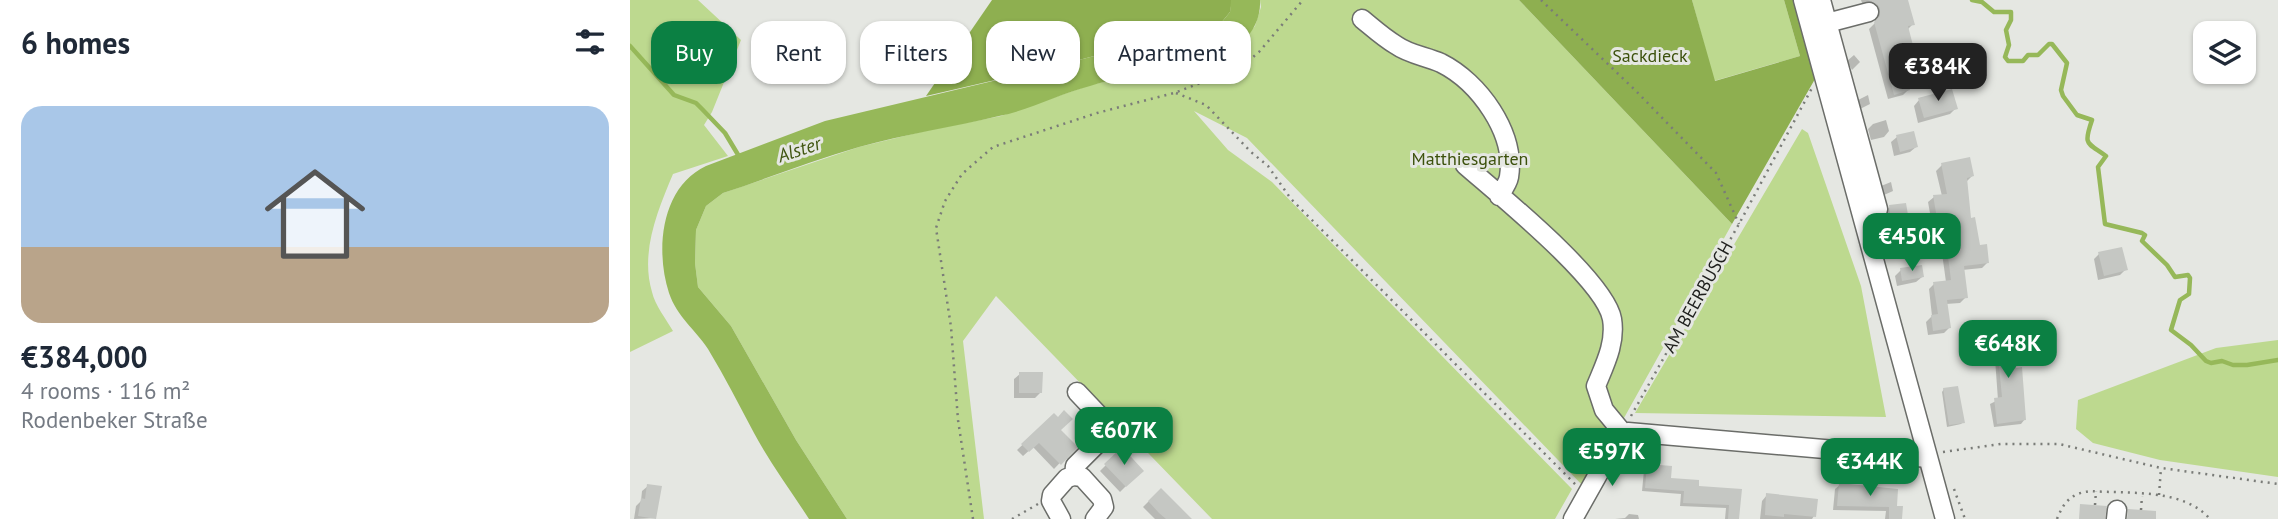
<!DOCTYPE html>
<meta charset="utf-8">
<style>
:root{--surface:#fff;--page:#f6f6f7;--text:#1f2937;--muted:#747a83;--accent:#0b8043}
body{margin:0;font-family:"PT Sans",sans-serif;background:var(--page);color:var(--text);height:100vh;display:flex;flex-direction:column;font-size:26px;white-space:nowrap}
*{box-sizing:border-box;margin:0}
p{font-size:23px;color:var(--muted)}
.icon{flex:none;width:38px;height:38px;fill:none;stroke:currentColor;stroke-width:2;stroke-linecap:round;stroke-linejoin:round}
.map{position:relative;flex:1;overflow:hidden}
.drawer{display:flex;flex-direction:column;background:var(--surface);width:630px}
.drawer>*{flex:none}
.banner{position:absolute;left:21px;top:21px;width:665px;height:63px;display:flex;gap:14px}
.controls{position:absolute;left:1563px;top:21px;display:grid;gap:14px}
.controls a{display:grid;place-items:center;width:63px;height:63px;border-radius:14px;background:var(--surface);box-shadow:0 2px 5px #0004;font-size:35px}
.price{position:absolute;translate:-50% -60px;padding:0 16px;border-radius:14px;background:var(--accent);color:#fff;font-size:23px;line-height:46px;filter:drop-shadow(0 2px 4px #0008)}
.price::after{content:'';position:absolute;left:50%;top:42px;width:21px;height:16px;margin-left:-10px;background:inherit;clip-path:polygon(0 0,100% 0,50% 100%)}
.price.selected{background:#222;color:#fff}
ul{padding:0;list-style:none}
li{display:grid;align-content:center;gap:14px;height:371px;padding:0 21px}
li span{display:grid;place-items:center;height:217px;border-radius:21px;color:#555}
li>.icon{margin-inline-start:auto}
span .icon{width:126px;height:126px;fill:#fffc;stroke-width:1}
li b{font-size:30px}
h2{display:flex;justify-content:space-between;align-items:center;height:84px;padding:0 21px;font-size:30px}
.chip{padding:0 24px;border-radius:21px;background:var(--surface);box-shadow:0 2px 5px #0004;font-size:24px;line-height:63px}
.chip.selected{background:var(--accent);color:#fff}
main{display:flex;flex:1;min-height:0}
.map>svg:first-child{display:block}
</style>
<main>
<section class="drawer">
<h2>6 homes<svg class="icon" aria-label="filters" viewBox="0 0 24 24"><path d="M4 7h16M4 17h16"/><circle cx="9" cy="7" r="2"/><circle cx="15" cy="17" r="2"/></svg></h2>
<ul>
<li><span style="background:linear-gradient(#a9c7e8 65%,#b9a48a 0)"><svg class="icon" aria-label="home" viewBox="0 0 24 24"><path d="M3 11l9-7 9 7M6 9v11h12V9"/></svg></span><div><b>€384,000</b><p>4 rooms · 116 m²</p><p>Rodenbeker Straße</p></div></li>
</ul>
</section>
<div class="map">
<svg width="1648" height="519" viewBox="0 0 1648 519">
<rect width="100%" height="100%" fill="#e5e7e2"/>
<!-- green -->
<path fill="#bdd98f" d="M 0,0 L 68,0 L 111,40 L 82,112 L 74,125 L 98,156 L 43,174 C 28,210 10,252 22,292 C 25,305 36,319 43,331 L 0,352 Z
M 630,0 L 889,0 L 1102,224 L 955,488 L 617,138 L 564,111 L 598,150 L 642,182 L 942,489 L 925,519 L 582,519 L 366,296 L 333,341 L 354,519 L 217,519 L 166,440 L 101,326 L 68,287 L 65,263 L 66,230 L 76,206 L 93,193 L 229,147 L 299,130 L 371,116 L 460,85 L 515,73 L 552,67 L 612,42 L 625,26 L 631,7 Z
M 1062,0 L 1154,0 L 1170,56 L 1084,81 Z
M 1172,129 L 1178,133 L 1231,286 L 1256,417 L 1005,413 Z
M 1648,340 L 1648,477 L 1530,460 L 1463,443 L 1446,429 L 1448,400 L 1586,348 Z"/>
<!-- forest -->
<path fill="#8eaf50" d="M 362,0 L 602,0 L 600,12 L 591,23 L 422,67 L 296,96 Z
M 889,0 L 1062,0 L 1085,81 L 1170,56 L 1154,0 L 1168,0 L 1189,72 L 1102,224 Z"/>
<!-- water -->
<path fill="#96b859" d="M 601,0 L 630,0 C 631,16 624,32 612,42 C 572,73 507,71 460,86 C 429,94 400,110 369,116 C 323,127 275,134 229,147 C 183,160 139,178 93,193 L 76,206 L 66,230 L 65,263 L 68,287 L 101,326 L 166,440 L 217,519 L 179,519 C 161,491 140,463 124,433 C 109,405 95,377 78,349 C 65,329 47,317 39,293 C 25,250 31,187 76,166 L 195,121 L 422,67 L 591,23 L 600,12 Z"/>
<!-- shadow -->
<path fill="#0003" d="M 1231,0 L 1253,0 L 1283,24 L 1277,30 L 1284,57 L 1279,62 L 1271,64 L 1278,90 L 1273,95 L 1258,99 L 1239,29 L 1245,23 L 1245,15 L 1233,6 Z
M 1224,55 L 1230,62 L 1222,70 L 1217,61 Z
M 1238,95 L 1240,104 L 1230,109 L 1228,100 Z
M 1289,100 L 1326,108 L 1320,114 L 1288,123 L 1284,106 Z
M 1256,120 L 1259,131 L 1254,137 L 1241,140 L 1238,129 L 1243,124 Z
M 1267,137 L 1286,147 L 1280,152 L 1264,156 L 1261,142 Z
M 1312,165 L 1342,176 L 1336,182 L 1339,220 L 1348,247 L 1358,262 L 1352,268 L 1332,270 L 1336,297 L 1330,303 L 1316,304 L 1319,328 L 1314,333 L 1298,335 L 1296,322 L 1302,316 L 1299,289 L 1304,284 L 1316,282 L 1311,246 L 1306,247 L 1298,202 L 1304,197 L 1312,196 L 1306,171 Z
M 1261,182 L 1263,191 L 1254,195 L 1251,186 Z
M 1260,207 L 1280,238 L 1269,249 L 1259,250 L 1254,212 Z
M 1469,254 L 1496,269 L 1490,275 L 1468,280 L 1464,259 Z
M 1271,270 L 1292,277 L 1286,282 L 1267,286 L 1265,276 Z
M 1380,335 L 1395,419 L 1391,424 L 1364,427 L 1360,404 L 1368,400 L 1365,359 L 1355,360 L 1352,342 L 1357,338 Z
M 390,374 L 411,392 L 405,398 L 384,398 L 384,379 Z
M 1314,389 L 1333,422 L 1331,424 L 1317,427 L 1312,392 Z
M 424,415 L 429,430 L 445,447 L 424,469 L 403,447 L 393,456 L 387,450 Z
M 492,449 L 512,470 L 490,492 L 470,471 Z
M 1017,466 L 1039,479 L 1067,488 L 1110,491 L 1108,519 L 1095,519 L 1096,508 L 1050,506 L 1051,494 L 1012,491 L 1014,470 Z
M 1210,485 L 1265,507 L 1271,519 L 1255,519 L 1256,511 L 1203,510 L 1205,489 Z
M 18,486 L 25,518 L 4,519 L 6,506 L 11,501 L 12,491 Z
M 530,490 L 557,519 L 525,519 L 513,507 Z
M 1137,495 L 1184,516 L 1182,519 L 1130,519 L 1132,501 Z
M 999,514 L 1008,515 L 1009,519 L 985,519 L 995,518 Z"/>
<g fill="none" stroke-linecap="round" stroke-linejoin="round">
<!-- stream -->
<path stroke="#96b859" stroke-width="4.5" d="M 1342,0 L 1352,2 L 1364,12 L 1381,12 L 1381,20 L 1376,30 L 1379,45 L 1375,57 L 1378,61 L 1393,61 L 1398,55 L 1408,55 L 1419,44 L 1422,44 L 1437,63 L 1431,90 L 1433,96 L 1447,115 L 1462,120 C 1453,146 1457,142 1476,156 L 1468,167 L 1475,224 L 1512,233 L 1515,235 L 1512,241 L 1537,265 L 1545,277 L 1558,275 L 1560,278 L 1559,294 L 1550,300 L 1541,330 L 1561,345 L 1576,361 L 1581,363 L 1592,361 L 1603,365 L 1617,365 L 1648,360
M 0,46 L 44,95 L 66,103 L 72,109 L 95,133 L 110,158"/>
</g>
<!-- building -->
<path fill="#c5c7c3" d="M 1238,0 L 1278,0 L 1285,25 L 1278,26 L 1286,57 L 1272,61 L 1280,90 L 1264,95 L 1244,22 L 1250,16 L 1250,8 L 1247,4 Z
M 1322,89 L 1328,109 L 1294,118 L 1288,98 Z
M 1284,131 L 1288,147 L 1270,152 L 1266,135 Z
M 1340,157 L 1344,176 L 1337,178 L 1341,218 L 1345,217 L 1350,245 L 1357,244 L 1359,263 L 1334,266 L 1338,298 L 1317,300 L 1321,328 L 1303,331 L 1301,315 L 1308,314 L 1303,282 L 1321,280 L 1316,241 L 1311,242 L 1303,195 L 1317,194 L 1311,163 Z
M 1276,203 L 1282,239 L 1276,240 L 1276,244 L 1264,246 L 1259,205 Z
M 1492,247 L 1498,270 L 1474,276 L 1468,252 Z
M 1292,265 L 1294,277 L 1272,281 L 1270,268 Z
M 1382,333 L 1386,368 L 1392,367 L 1396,420 L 1367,424 L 1364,398 L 1372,397 L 1368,356 L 1358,357 L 1356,336 Z
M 389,372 L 413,372 L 412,393 L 389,393 Z
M 1328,386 L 1335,423 L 1319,425 L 1313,388 Z
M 434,410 L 443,419 L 431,430 L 448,447 L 431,465 L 409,443 L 399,452 L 391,444 L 424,413 L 428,417 Z
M 492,447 L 514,471 L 496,487 L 474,464 Z
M 1017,464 L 1042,466 L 1041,478 L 1069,480 L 1069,486 L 1112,489 L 1109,519 L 1098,519 L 1099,505 L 1053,503 L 1054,491 L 1015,488 Z
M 1209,483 L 1268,489 L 1267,506 L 1273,506 L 1272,519 L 1259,519 L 1259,507 L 1207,506 Z
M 17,484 L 32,486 L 26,519 L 8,516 L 11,498 L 15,499 Z
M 531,488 L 562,519 L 536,519 L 529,513 L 518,501 Z
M 1136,493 L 1188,499 L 1186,517 L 1154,514 L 1154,517 L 1135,515 Z
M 1450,504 L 1477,506 L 1475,519 L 1449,519 Z
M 1498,509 L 1526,511 L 1526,519 L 1497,519 Z"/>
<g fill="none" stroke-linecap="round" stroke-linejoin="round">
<!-- minor casing -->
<g stroke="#6b6d69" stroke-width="21">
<path id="minor" d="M 1173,0 L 1315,519
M 1191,0 L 1248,209 L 1240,239
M 732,19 C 743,28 754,38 766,45 C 780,55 796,56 811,63 C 849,82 886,133 879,177 C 878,183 873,190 869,196
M 1197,23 L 1239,12
M 835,165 C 868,194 975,280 982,319 C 986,343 975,364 966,386 L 974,410 L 993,433
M 993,433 L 998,432 L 1298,458
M 444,476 L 445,466 L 482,429 L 447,392
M 431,519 L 421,501 L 422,495 L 437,478 L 444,476 L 452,477 L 472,499 L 474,507 L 465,519
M 943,519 L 989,437 L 993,433
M 1486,519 L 1487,510"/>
</g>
<!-- path -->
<path stroke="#7a7c78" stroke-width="2.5" stroke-dasharray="2 5" stroke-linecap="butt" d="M 911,0 L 1005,90 L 1086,173 L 1109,224
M 546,93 L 576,105 L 621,152 L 638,166 L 661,199 L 946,485
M 1001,416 L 1109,224 L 1182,88
M 1313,452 L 1371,444 L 1429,444 L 1531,468 L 1648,484
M 1324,489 L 1335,519
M 1529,495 L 1531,468
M 1465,505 L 1466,491
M 1511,510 L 1512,496
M 343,519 L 328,420 L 321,327 L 306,228 L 315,201 L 332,174 L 363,147 L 467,113 L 544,93 L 610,68 L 629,52 L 673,0
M 382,519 L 408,504
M 1427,519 C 1434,501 1442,493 1461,491 C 1499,494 1553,488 1580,519"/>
<!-- minor -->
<use href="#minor" stroke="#fff" stroke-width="18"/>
</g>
<g text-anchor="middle" stroke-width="6" stroke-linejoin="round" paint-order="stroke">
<!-- park labels -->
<g font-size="18" fill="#3c510c" stroke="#e5e7e2">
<text x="1020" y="62">Sackdieck</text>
<text x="840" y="165">Matthiesgarten</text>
</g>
<!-- street labels -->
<g font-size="18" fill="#1d1e1c" stroke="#e5e7e2">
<text transform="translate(1068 297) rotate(-61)" y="6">AM BEERBUSCH</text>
</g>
<!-- water labels -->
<g font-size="19" font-style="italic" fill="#415612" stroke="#e5e7e2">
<text transform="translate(169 149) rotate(-18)" y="7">Alster</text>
</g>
</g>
</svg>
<div class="controls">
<a><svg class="icon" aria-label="layers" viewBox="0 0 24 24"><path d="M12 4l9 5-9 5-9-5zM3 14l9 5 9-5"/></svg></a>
</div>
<b class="price selected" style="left:1308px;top:103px">€384K</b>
<b class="price" style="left:1282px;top:273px">€450K</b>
<b class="price" style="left:1378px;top:380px">€648K</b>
<b class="price" style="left:494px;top:467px">€607K</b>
<b class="price" style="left:982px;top:488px">€597K</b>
<b class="price" style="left:1240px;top:498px">€344K</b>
<div class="banner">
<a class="chip selected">Buy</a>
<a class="chip">Rent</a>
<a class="chip">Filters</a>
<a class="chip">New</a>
<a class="chip">Apartment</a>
</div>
</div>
</main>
